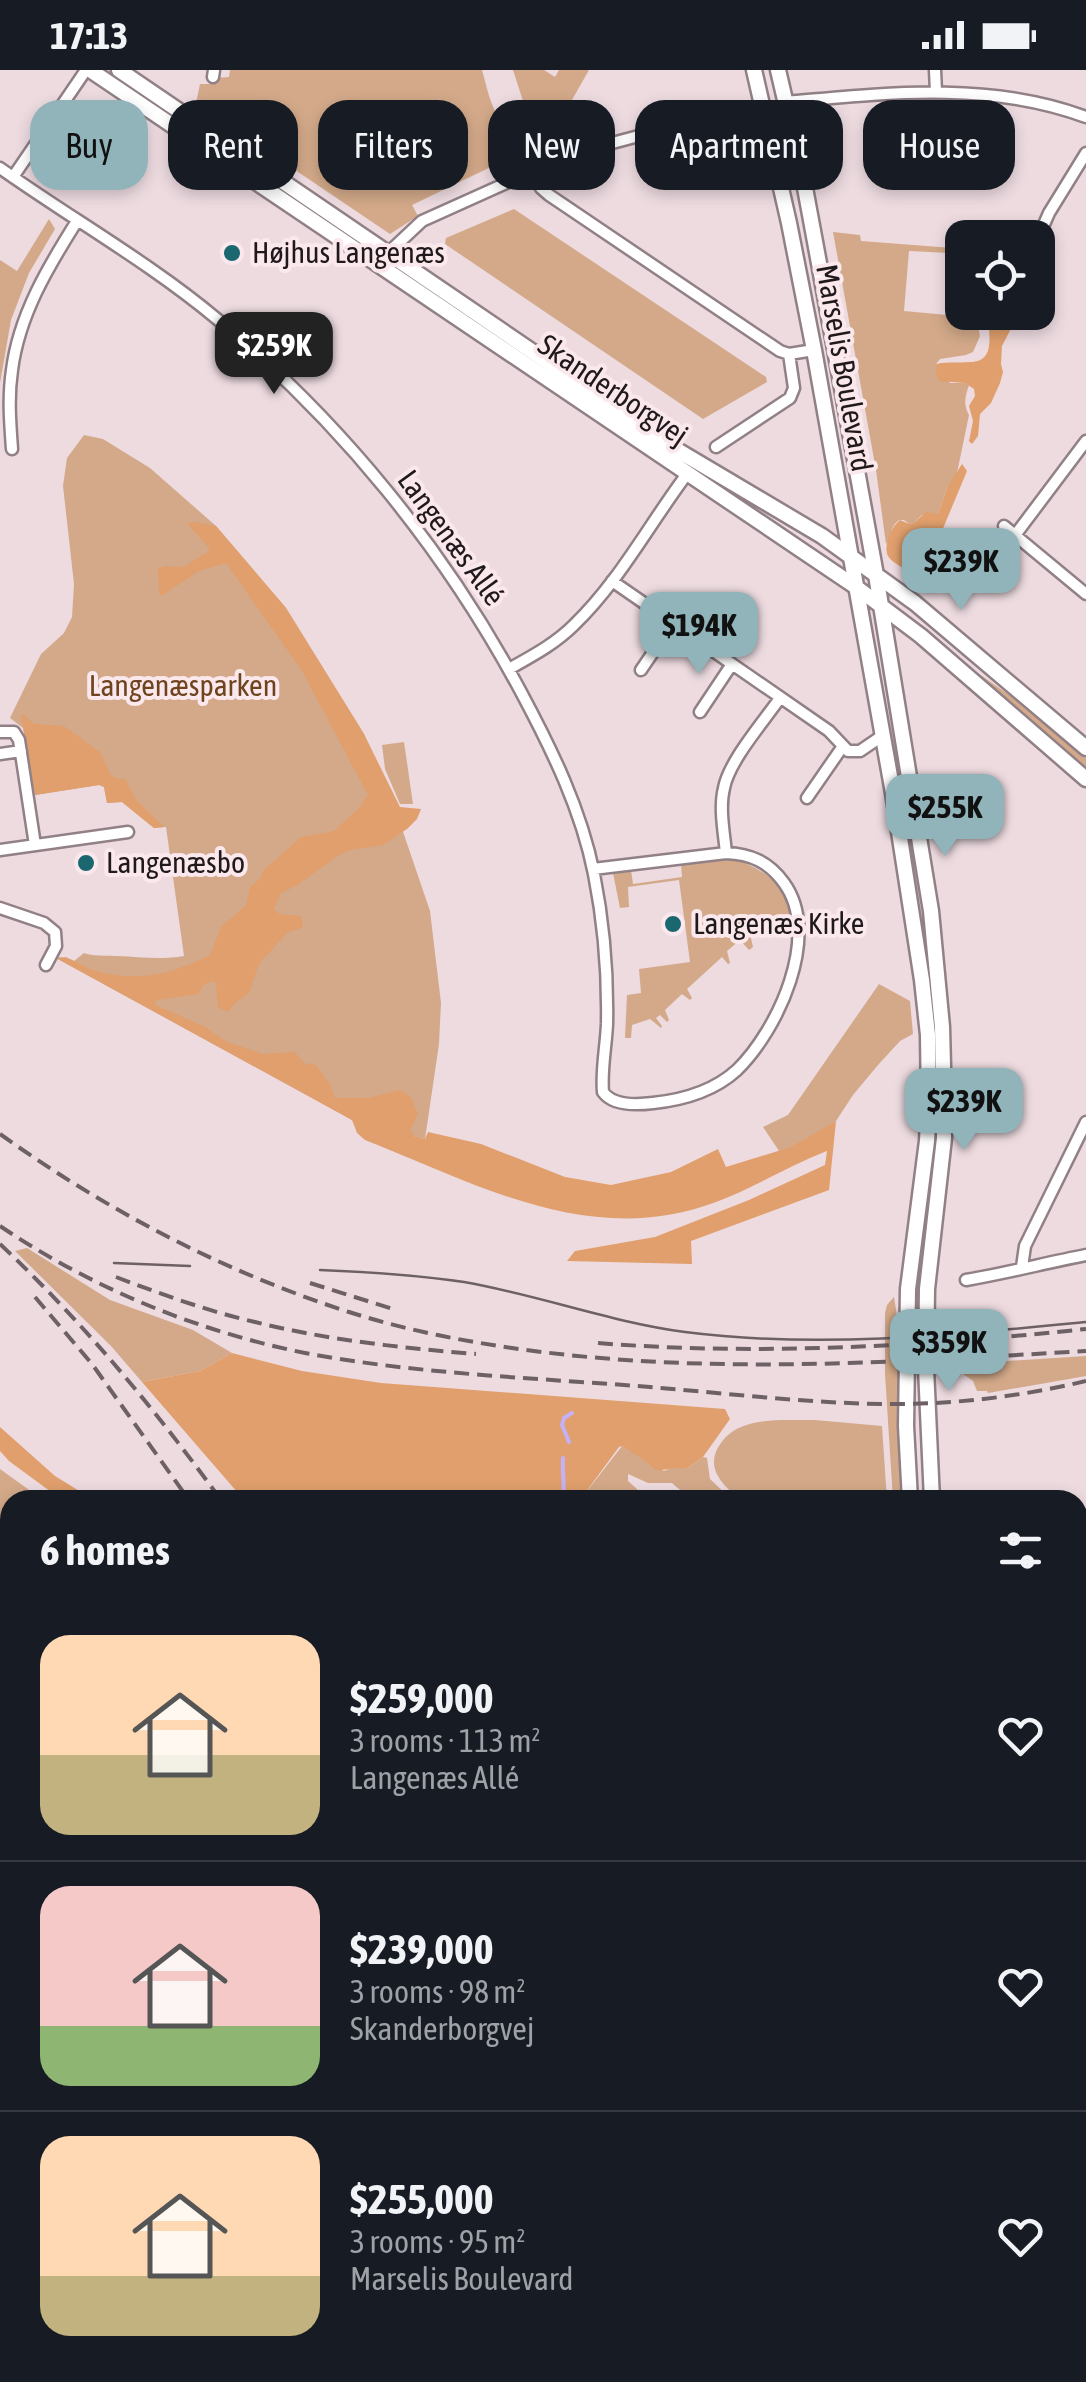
<!DOCTYPE html>
<meta charset="utf-8">
<style>
:root{--surface:#171b24;--page:#242831;--text:#f1f3f6;--muted:#9ea1a6;--line:#363941;--accent:#91b4ba}
body{margin:0;font-family:"Asap Condensed",sans-serif;background:var(--page);color:var(--text);height:100vh;display:flex;flex-direction:column;font-size:38px;white-space:nowrap}
*{box-sizing:border-box;margin:0}
p{font-size:32px;color:var(--muted)}
.icon{flex:none;width:55px;height:55px;fill:none;stroke:currentColor;stroke-width:2;stroke-linecap:round;stroke-linejoin:round}
.map{position:relative;flex:1;overflow:hidden}
.sheet{position:absolute;left:0px;top:1420px;width:1088px;height:892px;display:flex;flex-direction:column;background:var(--surface);border-radius:30px 30px 0 0;box-shadow:0 5px 15px #0003}
.sheet>*{flex:none}
.guide{position:absolute;left:30px;top:30px;width:1028px;height:90px;display:flex;gap:20px}
.fabs{position:absolute;left:945px;top:150px;display:grid;gap:20px}
.fabs a{display:grid;place-items:center;width:110px;height:110px;border-radius:20px;background:var(--surface);box-shadow:0 5px 15px #0003;font-size:50px}
.price{position:absolute;translate:-50% -85px;padding:0 22px;border-radius:20px;background:var(--accent);color:#111;font-size:32px;line-height:65px;filter:drop-shadow(0 2px 5px #0008)}
.price::after{content:'';position:absolute;left:50%;top:60px;width:30px;height:22px;margin-left:-15px;background:inherit;clip-path:polygon(0 0,100% 0,50% 100%)}
.price.on{background:#222;color:#fff}
ul{padding:0;list-style:none}
li{display:flex;align-items:center;gap:30px;height:250px;padding:0 40px}
li+li{border-top:2px solid var(--line)}
li span{display:grid;place-items:center;flex:none;width:280px;height:200px;border-radius:30px;color:#555}
li>.icon{margin-inline-start:auto}
span .icon{width:120px;height:120px;fill:#fffc;stroke-width:1}
li b{font-size:42px}
h2{display:flex;justify-content:space-between;align-items:center;height:120px;padding:0 40px;font-size:42px}
.tag{padding:0 35px;border-radius:30px;background:var(--surface);box-shadow:0 5px 15px #0003;font-size:35px;line-height:90px}
.tag.on{background:var(--accent);color:#111}
.status{display:flex;justify-content:space-between;align-items:center;height:70px;padding:0 50px;background:var(--surface);direction:ltr}
.status svg{height:28px;fill:currentColor}
.map>svg:first-child{display:block}
</style>
<div class="status"><b>17:13</b><svg viewBox="0 0 49 12"><path d="M0 12V9h3v3zM5 12V6h3v6zM10 12V3h3v9zM15 12V0h3v12zM26 1h20v11H26zM47 4h2v5h-2z"/></svg></div>
<div class="map">
<svg width="1086" height="2312" viewBox="0 0 1086 2312">
<rect width="100%" height="100%" fill="#eddbe0"/>
<!-- green -->
<path fill="#d3a989" d="M 230,0 L 482,0 C 489,24 493,55 520,64 C 530,67 544,65 554,66 L 557,58 L 562,69 L 499,93 L 412,135 L 418,146 L 390,164 L 196,33 L 200,14 L 214,14 L 215,8 L 229,7 Z
M 513,0 L 544,0 L 555,7 L 559,0 L 589,0 L 564,44 L 559,44 L 558,36 L 526,34 L 523,31 Z
M 514,139 L 766,307 L 767,312 L 703,349 L 445,174 L 446,168 Z
M 49,149 L 55,159 L 29,203 L 11,250 L 0,313 L 0,190 L 17,201 Z
M 833,162 L 860,165 L 861,171 L 953,178 L 952,183 L 949,183 L 909,181 L 904,241 L 969,247 L 971,252 L 978,256 L 980,266 L 973,282 L 966,285 L 940,289 L 936,294 L 950,313 L 965,313 L 969,315 C 965,327 963,334 969,345 L 956,408 L 947,418 L 938,444 L 922,445 L 914,453 L 909,454 L 904,450 L 899,450 C 890,456 892,466 886,474 L 876,400 Z
M 84,365 L 103,369 L 150,398 L 216,456 L 286,538 L 364,664 L 398,747 L 430,841 L 441,933 L 439,974 L 425,1069 L 352,1050 L 56,888 L 66,887 L 74,891 L 84,883 C 96,887 104,885 117,886 C 140,887 161,890 184,886 L 166,757 L 154,758 L 122,732 L 107,733 L 104,717 L 99,715 L 35,725 L 23,658 L 10,648 L 41,584 L 64,563 L 72,547 L 74,514 L 63,416 L 67,388 Z
M 902,540 L 979,604 L 1031,640 L 1086,688 L 1086,699 L 903,544 Z
M 404,672 L 413,734 L 400,734 L 385,699 L 382,675 Z
M 733,788 C 773,803 793,821 793,866 L 780,865 L 771,854 L 750,864 L 753,877 L 749,880 L 740,870 L 727,881 L 730,893 L 728,894 L 722,887 L 687,919 L 692,928 L 690,930 L 682,924 L 665,940 L 669,950 L 667,952 L 660,945 L 656,948 L 662,956 L 661,958 L 650,949 L 632,955 L 631,968 L 625,968 L 627,925 L 641,923 L 639,899 L 690,892 L 679,810 L 628,817 L 629,837 L 620,838 L 613,803 L 631,800 L 633,814 L 682,807 L 681,794 Z
M 879,914 L 910,931 L 913,964 L 900,971 L 878,995 L 853,1025 L 836,1051 L 783,1087 L 763,1057 L 788,1045 Z
M 27,1178 L 110,1230 L 193,1260 L 232,1283 L 200,1301 L 142,1312 L 111,1276 L 15,1181 Z
M 894,1227 L 898,1252 L 902,1430 L 893,1430 L 885,1304 L 885,1243 L 887,1235 Z
M 1086,1286 L 1086,1306 L 988,1323 L 987,1321 L 977,1321 L 973,1311 L 959,1301 L 959,1294 Z
M 815,1350 L 882,1356 L 887,1430 L 739,1430 C 733,1422 723,1416 718,1406 C 712,1396 713,1385 719,1376 C 738,1344 783,1351 815,1350 Z
M 622,1376 L 664,1401 L 676,1396 L 686,1399 L 703,1387 L 707,1388 L 710,1409 L 732,1430 C 702,1430 696,1435 672,1413 L 648,1413 L 628,1404 L 628,1411 L 649,1430 L 580,1430 Z
M 0,1399 L 43,1430 L 10,1430 L 10,1473 L 0,1471 Z
M 0,1500 L 10,1503 L 10,1612 L 0,1613 Z
M 4,1754 L 10,1757 L 10,1883 L 0,1883 L 0,1762 Z
M 10,1892 L 10,2302 L 455,2302 L 455,2312 L 0,2312 L 0,1893 Z
M 664,2302 L 866,2302 L 868,2312 L 661,2312 Z"/>
<!-- forest -->
<path fill="#e09f6c" d="M 995,243 L 1019,243 L 1002,276 L 1001,294 L 1003,302 L 1000,313 L 991,333 L 980,344 L 978,366 L 972,374 L 969,371 L 973,351 L 969,336 L 975,326 L 974,319 L 965,313 L 939,311 L 936,304 L 936,294 C 971,288 996,306 988,251 Z
M 962,394 L 967,401 L 934,480 L 901,497 C 897,494 891,491 888,486 C 883,476 891,457 900,450 L 909,454 L 914,453 L 926,442 L 938,444 L 947,418 Z
M 196,452 L 216,456 L 286,538 L 364,664 L 400,737 L 421,739 L 417,749 L 407,759 L 383,775 L 350,780 L 336,787 L 296,816 L 281,823 L 274,838 L 279,844 L 301,846 L 303,855 L 301,858 L 287,863 L 259,894 L 249,923 L 235,933 L 228,942 L 218,937 L 216,913 L 212,911 L 204,915 L 198,924 L 157,930 L 154,933 L 156,935 L 205,957 L 227,972 L 263,984 L 295,982 L 304,993 L 316,995 L 330,1014 L 335,1028 L 368,1028 L 400,1020 L 411,1027 L 418,1044 L 410,1060 L 414,1066 L 425,1069 L 428,1062 L 481,1074 L 565,1107 L 611,1115 L 671,1102 L 718,1079 L 726,1097 L 791,1077 L 836,1051 L 829,1120 L 691,1171 L 692,1194 L 567,1191 L 575,1181 L 655,1167 L 749,1130 L 825,1095 L 827,1081 C 790,1095 754,1118 716,1132 C 592,1179 479,1115 365,1070 L 357,1063 L 352,1050 L 56,888 C 70,885 80,896 93,900 C 137,913 170,905 210,885 L 221,857 L 246,835 L 250,817 L 260,809 L 264,800 L 301,767 L 334,761 L 359,738 L 368,725 L 302,601 L 226,493 L 199,501 L 161,526 L 159,524 L 158,498 L 167,496 L 184,497 L 209,481 L 209,478 L 187,453 Z
M 23,644 L 34,654 L 64,656 L 101,683 L 110,704 L 115,708 L 125,709 L 138,732 L 164,757 L 154,758 L 122,732 L 107,733 L 104,717 L 99,715 L 35,725 L 22,651 L 21,646 Z
M 232,1283 L 302,1301 L 381,1313 L 725,1339 L 730,1349 L 703,1387 L 686,1399 C 674,1396 667,1401 655,1400 L 648,1393 L 622,1376 L 619,1377 L 580,1430 L 434,1430 L 371,1427 L 355,1430 L 244,1430 L 142,1312 L 200,1301 Z
M 0,1357 L 55,1406 L 94,1430 L 62,1430 L 9,1391 L 0,1381 Z"/>
<g fill="none" stroke-linecap="round" stroke-linejoin="round">
<!-- stream -->
<path stroke="#c5b1f8" stroke-width="4" d="M 569,1372 L 562,1355 L 564,1348 L 572,1343
M 563,1430 C 565,1415 562,1402 563,1388"/>
<!-- street casing -->
<g stroke="#918186" stroke-width="15">
<path id="street" d="M 935,0 L 936,22
M 213,7 L 214,0
M 786,32 C 886,23 990,11 1086,47
M 0,98 C 72,149 150,193 217,249 C 341,352 445,480 521,622 C 552,680 581,739 594,804 C 604,854 608,903 607,954 C 606,977 601,1000 603,1022 C 613,1036 637,1035 653,1033 C 682,1030 714,1021 737,1000 C 778,960 822,865 784,813 C 769,792 751,784 726,783 L 593,799
M 533,101 L 541,118 L 549,125 L 780,281 L 789,284 L 814,280
M 13,107 L 86,0
M 1038,168 L 1049,143 L 1086,83
M 388,183 L 422,151 L 533,101 L 601,76 L 680,55 L 763,36
M 716,377 L 790,328 L 794,318 L 789,284
M 12,379 C 10,352 8,327 12,300 C 19,245 48,197 77,151
M 1004,456 L 1086,524
M 1016,464 L 1086,371
M 612,511 L 829,661 L 848,681 L 860,681 L 882,666
M 509,599 C 532,586 555,574 574,555 C 619,512 650,453 687,404
M 641,600 L 673,553
M 700,642 L 732,594
M 0,662 L 14,662 L 19,670 L 35,775
M 0,684 L 21,681
M 807,728 L 843,676
M 0,780 L 128,762
M 726,783 C 724,762 719,738 724,718 C 729,691 764,651 780,628
M 0,838 L 44,853 L 55,862 L 56,876 L 46,895
M 1022,1197 L 1025,1176 L 1086,1052
M 966,1210 C 1007,1203 1045,1193 1086,1185
M 1082,1721 L 1086,1714
M 1078,1903 L 1086,1884
M 920,2302 L 922,2312"/>
</g>
<!-- secondary casing -->
<g stroke="#918186" stroke-width="19">
<path id="secondary" d="M 90,0 L 856,517 L 921,566 L 1086,709
M 119,0 L 677,380 L 822,466 L 915,533 L 1086,678
M 754,0 L 789,153 L 814,280 L 893,723 L 922,910 L 928,965 L 929,1035 L 927,1071 L 908,1219 L 906,1356 L 910,1430
M 778,0 L 803,107 L 834,274 L 876,505 L 931,841 L 942,957 L 944,1035 L 944,1068 L 927,1219 L 926,1298 L 932,1430
M 1078,1787 L 1086,1797
M 1078,1805 L 1086,1815
M 1078,1825 L 1086,1834"/>
</g>
<!-- street -->
<use href="#street" stroke="#fff" stroke-width="10"/>
<!-- secondary -->
<use href="#secondary" stroke="#fff" stroke-width="14"/>
<!-- tram -->
<path stroke="#6d6165" stroke-width="2.5" d="M 114,1193 L 190,1196
M 320,1200 C 368,1202 416,1205 464,1212 C 539,1225 610,1252 685,1262 C 818,1279 954,1265 1086,1252"/>
<!-- rail -->
<path stroke="#6d6165" stroke-width="4" stroke-dasharray="15 8" stroke-linecap="butt" d="M 0,1064 C 106,1140 224,1202 349,1242 C 402,1259 457,1270 512,1278 C 706,1306 891,1292 1086,1281
M 0,1156 C 92,1218 196,1261 305,1283 C 416,1304 537,1308 650,1317 C 735,1324 821,1335 906,1334 C 967,1333 1027,1325 1086,1311
M 0,1174 C 83,1252 154,1338 221,1430
M 116,1207 C 161,1224 207,1241 255,1252 C 327,1270 402,1278 476,1284
M 310,1213 L 396,1240
M 35,1227 L 92,1294 L 189,1430
M 598,1273 C 760,1286 924,1276 1086,1259
M 487,2312 L 488,2302"/>
</g>
<!-- markers -->
<g fill="#1b6770" stroke="#fae8ed" stroke-width="4">
<circle cx="232" cy="183" r="10"/>
<circle cx="86" cy="793" r="10"/>
<circle cx="673" cy="854" r="10"/>
</g>
<g text-anchor="middle" stroke-width="8" stroke-linejoin="round" paint-order="stroke">
<!-- poi labels -->
<g font-size="30" fill="#20191b" stroke="#fae8ed" text-anchor="start">
<text x="252" y="193">Højhus Langenæs</text>
<text x="106" y="803">Langenæsbo</text>
<text x="693" y="864">Langenæs Kirke</text>
</g>
<!-- street labels -->
<g font-size="30" fill="#20191b" stroke="#fae8ed">
<text transform="translate(844 298) rotate(80)" y="10">Marselis Boulevard</text>
<text transform="translate(613 320) rotate(34)" y="10">Skanderborgvej</text>
<text transform="translate(451 468) rotate(54)" y="10">Langenæs Allé</text>
</g>
<!-- park labels -->
<g font-size="30" fill="#6f431e" stroke="#fae8ed">
<text x="183" y="626">Langenæsparken</text>
</g>
</g>
</svg>
<div class="fabs">
<a><svg class="icon" aria-label="locate" viewBox="0 0 24 24"><circle cx="12" cy="12" r="6"/><path d="M12 2v4M12 18v4M2 12h4M18 12h4"/></svg></a>
</div>
<b class="price on" style="left:274px;top:327px">$259K</b>
<b class="price" style="left:961px;top:543px">$239K</b>
<b class="price" style="left:699px;top:607px">$194K</b>
<b class="price" style="left:945px;top:789px">$255K</b>
<b class="price" style="left:964px;top:1083px">$239K</b>
<b class="price" style="left:949px;top:1324px">$359K</b>
<div class="guide">
<a class="tag on">Buy</a>
<a class="tag">Rent</a>
<a class="tag">Filters</a>
<a class="tag">New</a>
<a class="tag">Apartment</a>
<a class="tag">House</a>
</div>
<section class="sheet">
<h2>6 homes<svg class="icon" aria-label="filters" viewBox="0 0 24 24"><path d="M4 7h16M4 17h16"/><circle cx="9" cy="7" r="2"/><circle cx="15" cy="17" r="2"/></svg></h2>
<ul>
<li><span style="background:linear-gradient(#ffd9b3 60%,#c2b280 0)"><svg class="icon" aria-label="home" viewBox="0 0 24 24"><path d="M3 11l9-7 9 7M6 9v11h12V9"/></svg></span><div><b>$259,000</b><p>3 rooms · 113 m²</p><p>Langenæs Allé</p></div><svg class="icon" aria-label="heart" viewBox="0 0 24 24"><path d="M12 20l-8-8c-3-5 5-10 8-4 3-6 11-1 8 4z"/></svg></li>
<li><span style="background:linear-gradient(#f6c9c9 70%,#8fb573 0)"><svg class="icon" aria-label="home" viewBox="0 0 24 24"><path d="M3 11l9-7 9 7M6 9v11h12V9"/></svg></span><div><b>$239,000</b><p>3 rooms · 98 m²</p><p>Skanderborgvej</p></div><svg class="icon" aria-label="heart" viewBox="0 0 24 24"><path d="M12 20l-8-8c-3-5 5-10 8-4 3-6 11-1 8 4z"/></svg></li>
<li><span style="background:linear-gradient(#ffd9b3 70%,#c2b280 0)"><svg class="icon" aria-label="home" viewBox="0 0 24 24"><path d="M3 11l9-7 9 7M6 9v11h12V9"/></svg></span><div><b>$255,000</b><p>3 rooms · 95 m²</p><p>Marselis Boulevard</p></div><svg class="icon" aria-label="heart" viewBox="0 0 24 24"><path d="M12 20l-8-8c-3-5 5-10 8-4 3-6 11-1 8 4z"/></svg></li>
</ul>
</section>
</div>
